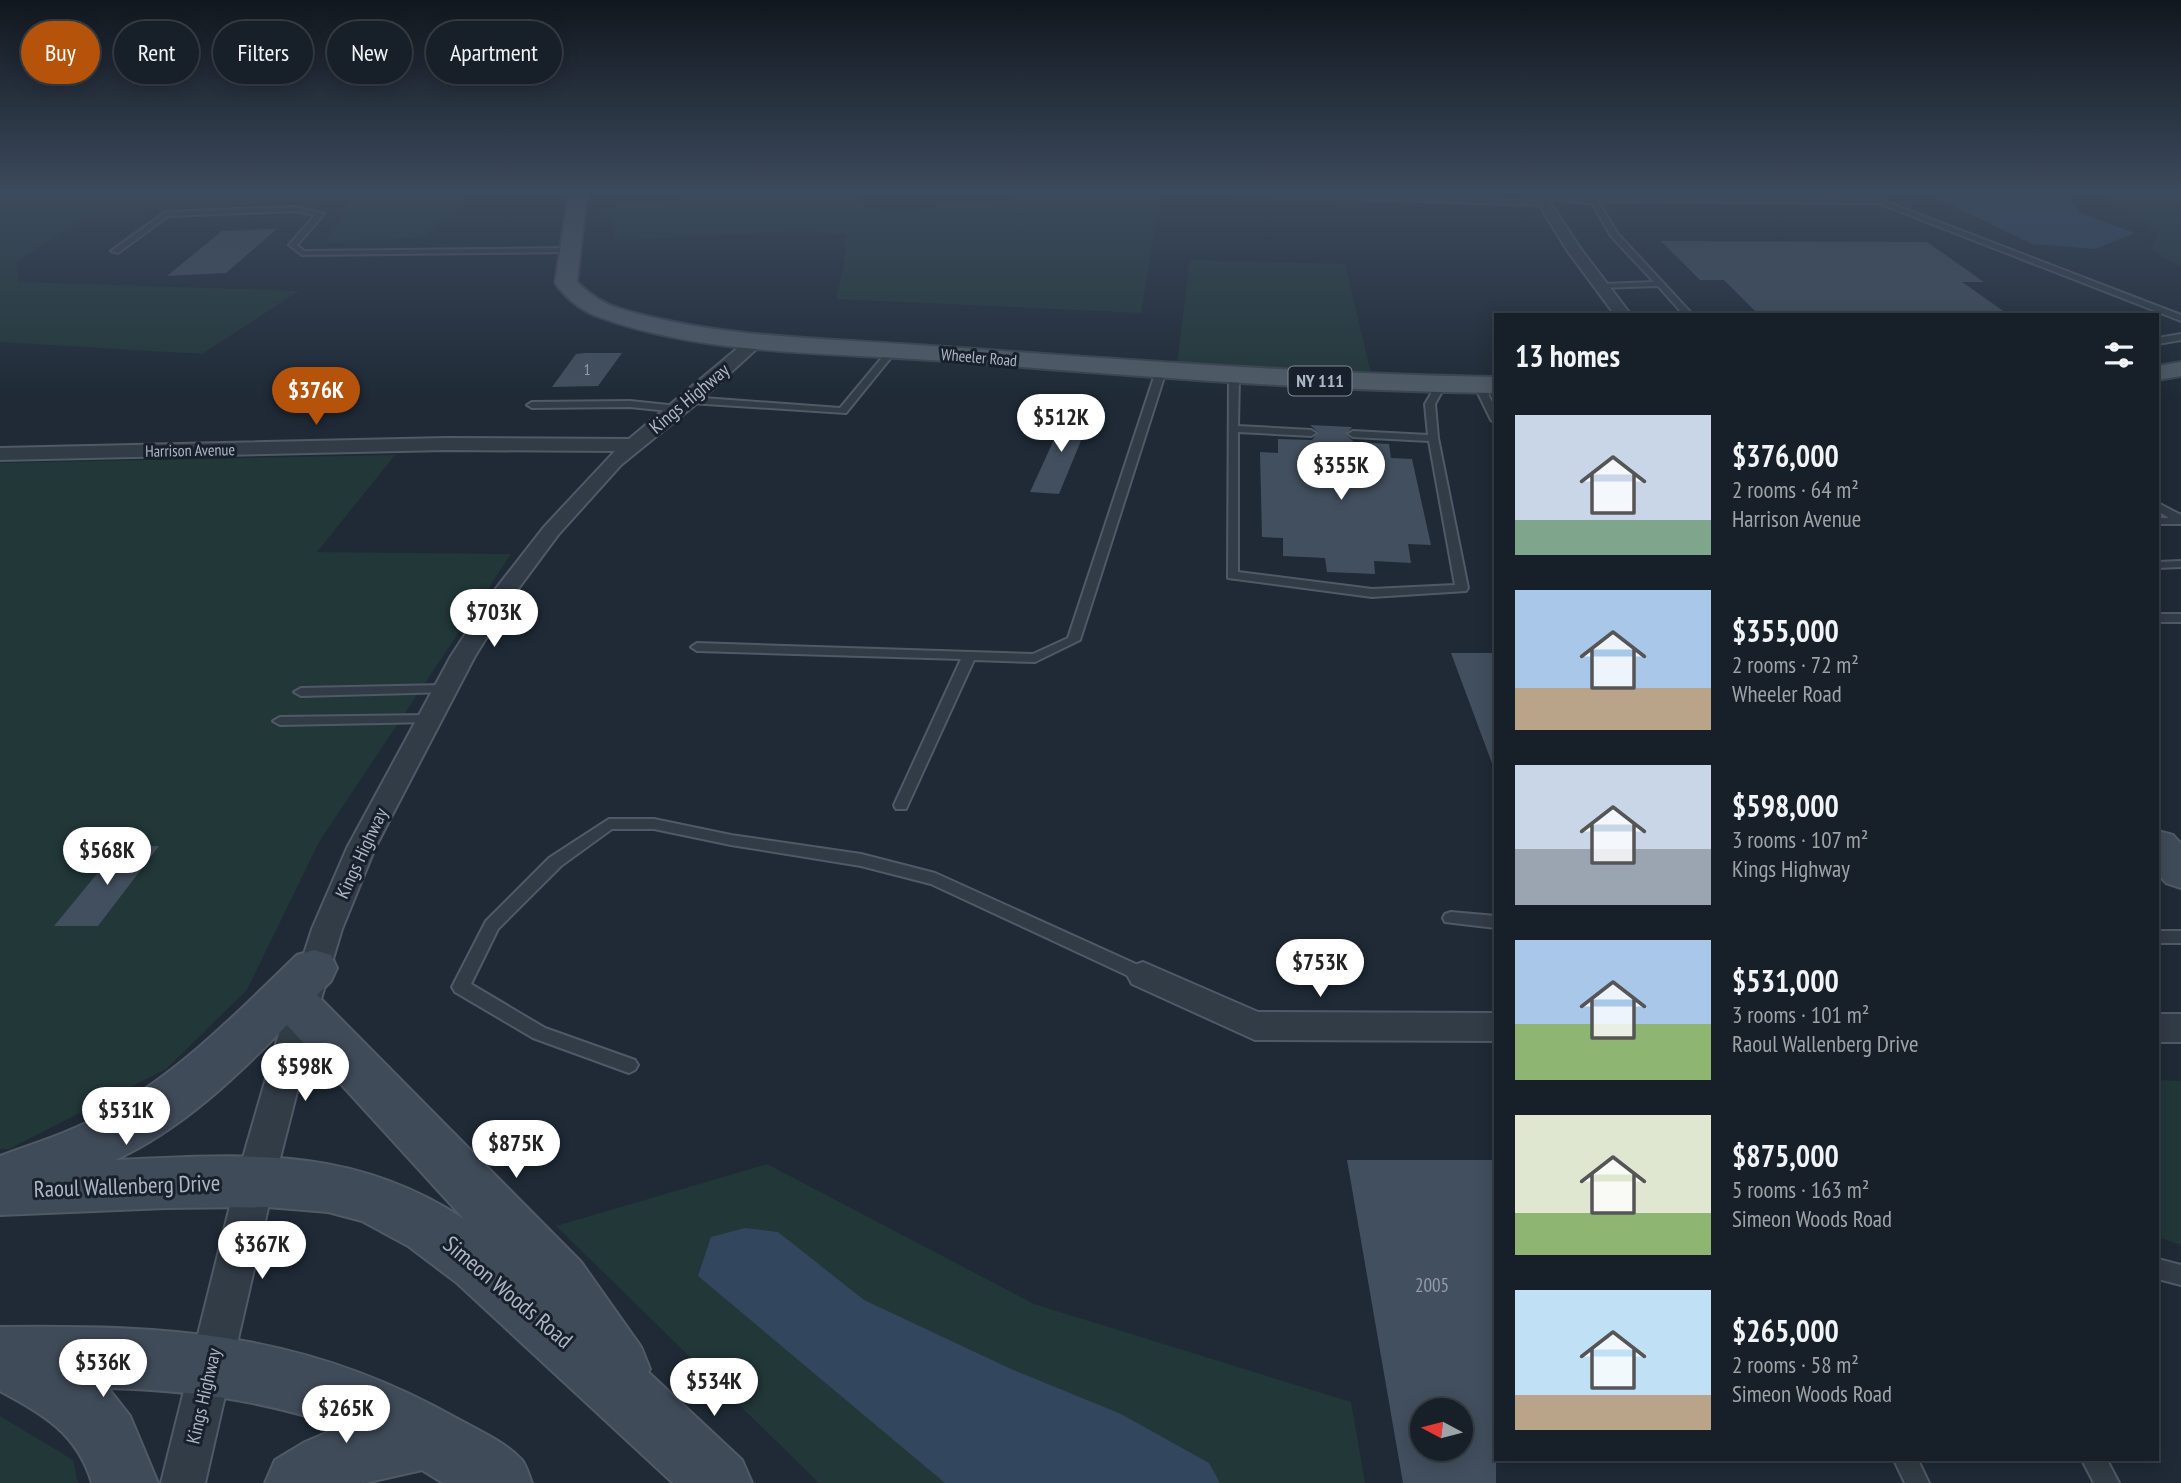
<!DOCTYPE html>
<meta charset="utf-8">
<style>
:root{--surface:#172028;--page:#242d34;--text:#f1f3f6;--muted:#9ea3a8;--line:#363e45;--accent:#b45309}
body{margin:0;font-family:"PT Sans Narrow",sans-serif;background:var(--page);color:var(--text);height:100vh;display:flex;flex-direction:column;font-size:26px;white-space:nowrap}
*{box-sizing:border-box;margin:0}
p{font-size:23px;color:var(--muted)}
.icon{flex:none;width:38px;height:38px;fill:none;stroke:currentColor;stroke-width:2;stroke-linecap:round;stroke-linejoin:round}
.map{position:relative;flex:1;overflow:hidden}
.side{position:absolute;left:1494px;top:313px;width:665px;height:1148px;display:flex;flex-direction:column;background:var(--surface);border-radius:0px;box-shadow:0 4px 18px #0003,0 0 0 2px var(--line)}
.side>*{flex:none}
.hud{position:absolute;left:21px;top:21px;width:665px;height:63px;display:flex;gap:14px}
.needle{width:46px;rotate:277deg}
.tools{position:absolute;left:1410px;top:1398px;display:grid;gap:14px}
.tools a{display:grid;place-items:center;width:63px;height:63px;border-radius:50%;background:var(--surface);box-shadow:0 4px 18px #0003,0 0 0 2px var(--line);font-size:35px}
.price{position:absolute;translate:-50% -60px;padding:0 16px;border-radius:24px;background:#fff;color:#222;font-size:23px;line-height:46px;filter:drop-shadow(0 2px 4px #0008)}
.price::after{content:'';position:absolute;left:50%;top:42px;width:21px;height:16px;margin-left:-10px;background:inherit;clip-path:polygon(0 0,100% 0,50% 100%)}
.price.selected{background:var(--accent);color:#fff}
ul{padding:0;list-style:none}
li{display:flex;align-items:center;gap:21px;height:175px;padding:0 21px}
li span{display:grid;place-items:center;flex:none;width:196px;height:140px;border-radius:0px;color:#555}
li>.icon{margin-inline-start:auto}
span .icon{width:84px;height:84px;fill:#fffc;stroke-width:1}
li b{font-size:30px}
h2{display:flex;justify-content:space-between;align-items:center;height:84px;padding:0 21px;font-size:30px}
.tag{padding:0 24px;border-radius:32px;background:var(--surface);box-shadow:0 4px 18px #0003,0 0 0 2px var(--line);font-size:24px;line-height:63px}
.tag.selected{background:var(--accent);color:#fff}
.map>svg:first-child{display:block}
</style>
<div class="map">
<svg width="2181" height="1483" viewBox="0 0 2181 1483">
<rect width="100%" height="100%" fill="#1f2a36"/>
<!-- green -->
<path fill="#223738" d="M 0,193 L 470,193 L 425,237 L 326,242 L 352,199 L 106,210 L 63,232 L 16,262 L 18,282 L 299,291 L 202,354 L 0,342 Z
M 703,193 L 859,193 L 858,203 L 863,208 L 917,209 L 1055,193 L 1161,193 L 1141,313 L 836,299 L 844,264 L 846,235 L 804,231 L 616,240 L 607,208 L 703,195 Z
M 2101,193 L 2181,193 L 2181,268 L 2150,249 L 2157,234 L 2133,210 Z
M 1190,260 L 1345,264 L 1371,373 L 1177,364 Z
M 395,455 L 317,552 L 511,554 L 319,842 L 247,990 L 166,1069 L 9,1149 L 0,1149 L 0,463 Z
M 2158,1080 L 2181,1081 L 2181,1245 L 2158,1237 Z
M 767,1164 L 1034,1304 L 1351,1402 L 1365,1483 L 819,1483 L 556,1226 Z
M 0,1416 L 73,1460 L 78,1483 L 0,1483 Z"/>
<!-- water -->
<path fill="#32465e" d="M 1941,193 L 2069,193 L 2080,213 L 2135,233 L 2095,249 L 2032,244 L 1941,200 Z
M 745,1228 L 778,1232 L 864,1300 L 1011,1369 L 1121,1414 L 1209,1463 L 1220,1483 L 945,1483 L 698,1276 L 711,1237 Z"/>
<!-- building -->
<path fill="#424f5e" fill-rule="evenodd" d="M 277,229 L 226,273 L 167,276 L 222,231 Z
M 1661,241 L 1927,242 L 1984,282 L 1962,282 L 2009,315 L 1759,315 L 1724,280 L 1700,280 Z
M 586,353 L 622,353 L 598,386 L 552,387 L 576,354 Z
M 1068,409 L 1090,419 L 1059,494 L 1030,492 Z
M 1310,425 L 1352,427 L 1346,435 L 1354,442 L 1389,444 L 1391,458 L 1412,459 L 1431,545 L 1408,544 L 1411,563 L 1374,561 L 1375,574 L 1327,572 L 1325,558 L 1283,556 L 1283,538 L 1262,537 L 1260,452 L 1278,453 L 1278,439 L 1312,440 L 1318,432 Z
M 1451,653 L 1496,653 L 1496,765 L 1493,766 Z
M 159,846 L 98,926 L 54,926 L 119,847 Z
M 1347,1160 L 1496,1160 L 1496,1483 L 1403,1483 ZM 1423,1410 L 1461,1410 L 1461,1449 L 1423,1449 Z"/>
<g fill="none" stroke-linecap="round" stroke-linejoin="round">
<!-- lane casing -->
<g stroke="#505965" stroke-width="4">
<path id="lane" d="M 1235,193 L 1544,201 L 1547,203 L 1544,205 L 1238,195 Z
M 1541,196 L 1879,199 L 2181,315 L 2181,321 L 1878,203 L 1598,201 L 1617,233 L 1693,315 L 1684,315 L 1658,286 L 1598,288 L 1597,286 L 1601,284 L 1654,282 L 1611,236 L 1592,203 L 1539,199 Z
M 296,207 L 324,214 L 297,245 L 304,251 L 568,248 L 572,250 L 568,252 L 302,255 L 289,245 L 315,215 L 296,211 L 168,216 L 118,253 L 111,251 L 166,212 Z
M 2181,334 L 2181,340 L 2158,344 L 2158,338 Z
M 890,348 L 897,350 L 846,413 L 690,403 L 685,400 L 690,397 L 840,408 Z
M 1161,368 L 1166,371 L 1080,640 L 1035,662 L 974,660 L 906,809 L 896,809 L 894,805 L 961,659 L 697,651 L 691,647 L 697,643 L 1033,654 L 1068,638 L 1156,371 Z
M 1234,373 L 1239,376 L 1238,426 L 1311,430 L 1316,433 L 1311,436 L 1238,432 L 1238,572 L 1372,589 L 1455,585 L 1429,441 L 1353,437 L 1348,434 L 1353,431 L 1428,435 L 1425,404 L 1438,382 L 1441,381 L 1446,384 L 1435,404 L 1438,438 L 1468,588 L 1466,591 L 1372,597 L 1228,578 L 1229,376 Z
M 1476,383 L 1484,385 L 1496,411 L 1496,423 L 1491,420 L 1474,385 Z
M 630,401 L 678,406 L 683,409 L 678,412 L 630,407 L 532,408 L 527,405 L 532,402 Z
M 2158,503 L 2181,515 L 2181,524 L 2158,524 L 2158,518 L 2169,518 L 2158,511 Z
M 2181,561 L 2181,567 L 2158,568 L 2158,562 Z
M 2158,614 L 2181,614 L 2181,622 L 2158,622 Z
M 445,685 L 452,689 L 450,692 L 301,696 L 294,692 L 301,688 Z
M 428,715 L 435,719 L 433,722 L 280,725 L 273,721 L 280,717 Z
M 609,819 L 654,819 L 731,835 L 861,854 L 935,873 L 1149,970 L 1152,975 L 1149,980 L 1143,982 L 1137,980 L 931,884 L 861,866 L 731,845 L 654,829 L 612,829 L 561,866 L 498,929 L 471,984 L 545,1028 L 635,1060 L 638,1065 L 635,1070 L 629,1073 L 533,1038 L 455,992 L 452,987 L 486,921 L 549,858 Z
M 1451,912 L 1496,916 L 1496,928 L 1445,922 L 1443,918 L 1445,914 Z
M 2158,931 L 2181,931 L 2181,943 L 2158,943 Z
M 2158,1259 L 2181,1265 L 2181,1285 L 2158,1279 Z
M 1894,1460 L 1918,1460 L 1929,1483 L 1905,1483 Z
M 2082,1460 L 2107,1460 L 2119,1483 L 2094,1483 Z"/>
</g>
<!-- street casing -->
<g stroke="#505965" stroke-width="4">
<path id="street" d="M 1532,193 L 1544,193 L 1580,248 L 1631,315 L 1615,315 L 1567,250 Z
M 757,335 L 765,340 L 763,343 L 696,404 L 621,465 L 558,535 L 512,597 L 475,656 L 375,848 L 342,929 L 318,1009 L 274,1182 L 205,1483 L 161,1483 L 236,1182 L 286,1009 L 312,929 L 347,848 L 451,656 L 491,595 L 544,527 L 615,451 L 446,450 L 0,460 L 0,448 L 446,438 L 629,439 L 751,337 Z
M 1143,962 L 1258,1012 L 1496,1013 L 1496,1041 L 1255,1040 L 1132,984 L 1127,975 L 1132,966 Z
M 2158,1014 L 2181,1014 L 2181,1042 L 2158,1042 Z"/>
</g>
<!-- secondary casing -->
<g stroke="#505965" stroke-width="4">
<path id="secondary" d="M 2158,831 L 2173,835 L 2181,844 L 2181,888 L 2166,883 L 2158,874 Z
M 314,950 L 331,955 L 337,968 L 331,981 L 317,995 L 581,1262 L 641,1347 L 650,1369 L 648,1372 L 742,1460 L 752,1483 L 673,1483 L 457,1283 L 408,1246 L 362,1221 L 328,1212 L 267,1207 L 166,1208 L 0,1215 L 0,1156 C 35,1143 71,1132 104,1114 C 178,1074 237,1013 297,955 ZM 287,1025 L 464,1219 C 350,1144 244,1155 115,1160 C 182,1129 236,1077 287,1025 Z
M 0,1327 C 171,1325 305,1332 458,1419 C 478,1430 505,1442 521,1459 C 526,1464 529,1476 532,1483 L 443,1483 L 422,1470 L 365,1483 L 265,1483 L 275,1460 L 305,1442 L 340,1427 C 265,1400 187,1390 108,1388 L 130,1416 L 158,1483 L 92,1483 C 77,1433 44,1415 0,1391 Z"/>
</g>
<!-- primary casing -->
<g stroke="#3c4550" stroke-width="4">
<path id="primary" d="M 569,193 L 587,193 L 577,282 C 590,295 604,304 621,309 C 721,339 828,338 931,346 C 1119,359 1307,374 1496,377 L 1496,393 C 1307,391 1119,374 931,360 C 820,352 701,355 596,316 C 579,309 565,297 555,283 Z
M 2181,362 L 2181,376 L 2158,380 L 2158,366 Z"/>
</g>
<!-- lane -->
<use href="#lane" fill="#323c46" fill-rule="evenodd"/>
<!-- street -->
<use href="#street" fill="#323c46" fill-rule="evenodd"/>
<!-- secondary -->
<use href="#secondary" fill="#404b59" fill-rule="evenodd"/>
<!-- primary -->
<use href="#primary" fill="#505b67" fill-rule="evenodd"/>
</g>
<!-- sky -->
<linearGradient id="sky" x2="0" y2="1"><stop stop-color="#11171e"/><stop offset="0.48" stop-color="#3c4a5d"/><stop offset="1" stop-color="#3c4a5d" stop-opacity="0"/></linearGradient>
<rect width="2181" height="400" fill="url(#sky)"/>
<g text-anchor="middle" stroke-width="6" stroke-linejoin="round" paint-order="stroke">
<!-- far-street labels -->
<g font-size="16" fill="#acb6c4" stroke="#18212b">
<text transform="translate(979 357) rotate(5)" y="6">Wheeler Road</text>
<text transform="translate(190 450) rotate(-1)" y="6">Harrison Avenue</text>
</g>
<!-- number labels -->
<g font-size="16" fill="#929caa">
<text x="587" y="375">1</text>
</g>
<!-- shield labels -->
<rect fill="#18212b" stroke="#808996" stroke-width="2" x="1288.5" y="366.5" width="63" height="29" rx="5"/>
<g font-size="18" font-weight="bold" fill="#acb6c4">
<text x="1320" y="387">NY 111</text>
</g>
<!-- street labels -->
<g font-size="19" fill="#acb6c4" stroke="#18212b">
<text transform="translate(689 398) rotate(-40)" y="7">Kings Highway</text>
<text transform="translate(361 853) rotate(-65)" y="7">Kings Highway</text>
<text transform="translate(203 1396) rotate(-77)" y="7">Kings Highway</text>
</g>
<!-- near-number labels -->
<g font-size="19" fill="#929caa">
<text x="1432" y="1292">2005</text>
</g>
<!-- near-street labels -->
<g font-size="23" fill="#acb6c4" stroke="#18212b">
<text transform="translate(127 1186) rotate(-2)" y="8">Raoul Wallenberg Drive</text>
<text transform="translate(508 1292) rotate(40)" y="8">Simeon Woods Road</text>
</g>
</g>
</svg>
<div class="tools">
<a><svg class="needle" viewBox="-14 -14 28 28"><path d="M0-13l5 13h-10z" fill="#e53935"/><path d="M0 13l5-13h-10z" fill="#9ea3a8"/></svg></a>
</div>
<b class="price selected" style="left:316px;top:427px">$376K</b>
<b class="price" style="left:1061px;top:454px">$512K</b>
<b class="price" style="left:1341px;top:502px">$355K</b>
<b class="price" style="left:494px;top:649px">$703K</b>
<b class="price" style="left:107px;top:887px">$568K</b>
<b class="price" style="left:1320px;top:999px">$753K</b>
<b class="price" style="left:305px;top:1103px">$598K</b>
<b class="price" style="left:126px;top:1147px">$531K</b>
<b class="price" style="left:516px;top:1180px">$875K</b>
<b class="price" style="left:262px;top:1281px">$367K</b>
<b class="price" style="left:103px;top:1399px">$536K</b>
<b class="price" style="left:714px;top:1418px">$534K</b>
<b class="price" style="left:346px;top:1445px">$265K</b>
<div class="hud">
<a class="tag selected">Buy</a>
<a class="tag">Rent</a>
<a class="tag">Filters</a>
<a class="tag">New</a>
<a class="tag">Apartment</a>
</div>
<section class="side">
<h2>13 homes<svg class="icon" aria-label="filters" viewBox="0 0 24 24"><path d="M4 7h16M4 17h16"/><circle cx="9" cy="7" r="2"/><circle cx="15" cy="17" r="2"/></svg></h2>
<ul>
<li><span style="background:linear-gradient(#c9d6e8 75%,#7fa58c 0)"><svg class="icon" aria-label="home" viewBox="0 0 24 24"><path d="M3 11l9-7 9 7M6 9v11h12V9"/></svg></span><div><b>$376,000</b><p>2 rooms · 64 m²</p><p>Harrison Avenue</p></div></li>
<li><span style="background:linear-gradient(#a9c7e8 70%,#b9a48a 0)"><svg class="icon" aria-label="home" viewBox="0 0 24 24"><path d="M3 11l9-7 9 7M6 9v11h12V9"/></svg></span><div><b>$355,000</b><p>2 rooms · 72 m²</p><p>Wheeler Road</p></div></li>
<li><span style="background:linear-gradient(#c9d6e8 60%,#9aa5b1 0)"><svg class="icon" aria-label="home" viewBox="0 0 24 24"><path d="M3 11l9-7 9 7M6 9v11h12V9"/></svg></span><div><b>$598,000</b><p>3 rooms · 107 m²</p><p>Kings Highway</p></div></li>
<li><span style="background:linear-gradient(#a9c7e8 60%,#8fb573 0)"><svg class="icon" aria-label="home" viewBox="0 0 24 24"><path d="M3 11l9-7 9 7M6 9v11h12V9"/></svg></span><div><b>$531,000</b><p>3 rooms · 101 m²</p><p>Raoul Wallenberg Drive</p></div></li>
<li><span style="background:linear-gradient(#dfe7d0 70%,#8fb573 0)"><svg class="icon" aria-label="home" viewBox="0 0 24 24"><path d="M3 11l9-7 9 7M6 9v11h12V9"/></svg></span><div><b>$875,000</b><p>5 rooms · 163 m²</p><p>Simeon Woods Road</p></div></li>
<li><span style="background:linear-gradient(#bfe0f5 75%,#b9a48a 0)"><svg class="icon" aria-label="home" viewBox="0 0 24 24"><path d="M3 11l9-7 9 7M6 9v11h12V9"/></svg></span><div><b>$265,000</b><p>2 rooms · 58 m²</p><p>Simeon Woods Road</p></div></li>
</ul>
</section>
</div>
